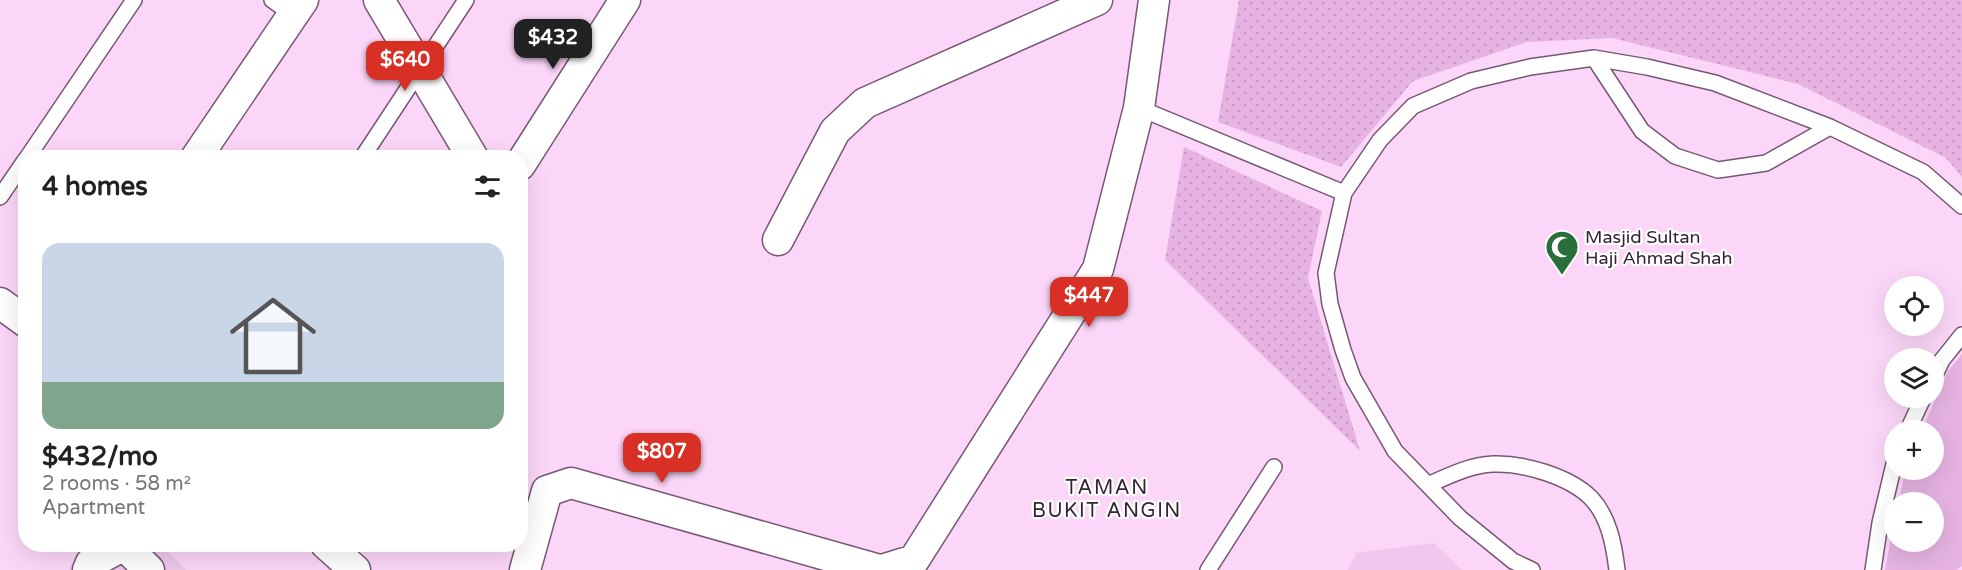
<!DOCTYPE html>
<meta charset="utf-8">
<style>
:root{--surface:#fff;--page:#f2f2f2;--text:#222;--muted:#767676;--line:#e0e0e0;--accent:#d93025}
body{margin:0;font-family:"Varela Round",sans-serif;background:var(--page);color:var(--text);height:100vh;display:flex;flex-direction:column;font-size:22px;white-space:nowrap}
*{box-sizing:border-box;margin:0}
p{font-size:20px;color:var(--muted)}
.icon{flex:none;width:33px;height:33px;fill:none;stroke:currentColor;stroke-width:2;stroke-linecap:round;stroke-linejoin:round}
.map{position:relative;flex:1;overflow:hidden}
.side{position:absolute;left:18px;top:150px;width:510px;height:402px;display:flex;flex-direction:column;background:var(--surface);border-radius:24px;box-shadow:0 6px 24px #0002}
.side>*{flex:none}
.controls{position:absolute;left:1884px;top:276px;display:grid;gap:12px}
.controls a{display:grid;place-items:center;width:60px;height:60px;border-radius:50%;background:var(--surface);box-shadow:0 6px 24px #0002;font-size:30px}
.price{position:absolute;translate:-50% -51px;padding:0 14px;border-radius:12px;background:var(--accent);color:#fff;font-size:20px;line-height:39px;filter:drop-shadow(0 2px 3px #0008)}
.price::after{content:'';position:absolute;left:50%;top:36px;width:18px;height:14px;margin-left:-9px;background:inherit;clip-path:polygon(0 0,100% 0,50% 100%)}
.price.active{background:#222;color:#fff}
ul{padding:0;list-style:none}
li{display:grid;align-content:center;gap:12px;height:318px;padding:0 24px}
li+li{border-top:2px solid var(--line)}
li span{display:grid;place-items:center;height:186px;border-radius:18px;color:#555}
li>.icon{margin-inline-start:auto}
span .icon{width:108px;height:108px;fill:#fffc;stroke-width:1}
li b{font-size:26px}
h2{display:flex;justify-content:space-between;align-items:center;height:72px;padding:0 24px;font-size:26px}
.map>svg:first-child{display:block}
</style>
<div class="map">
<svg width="1962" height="570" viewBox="0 0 1962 570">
<defs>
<pattern id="grass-dots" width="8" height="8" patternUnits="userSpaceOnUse" patternTransform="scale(1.5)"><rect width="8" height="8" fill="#e6b3e2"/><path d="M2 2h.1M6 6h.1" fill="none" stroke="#c69ac2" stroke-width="1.8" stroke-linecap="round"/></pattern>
</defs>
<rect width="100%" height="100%" fill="#fbd6f8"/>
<!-- built -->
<path fill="#f0c6ec" d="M 1434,543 L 1462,570 L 1348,570 L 1356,553 Z
M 89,544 L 162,545 L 186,570 L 69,570 L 75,555 Z"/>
<!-- grass -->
<path fill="url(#grass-dots)" d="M 1239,0 L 1962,0 L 1962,177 L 1946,158 L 1798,84 L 1612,38 L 1527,42 L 1413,81 L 1341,167 L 1218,122 Z
M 1184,147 L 1322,211 L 1308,278 L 1360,451 L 1165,260 Z"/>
<!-- park -->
<path fill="#e6b3e2" d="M 1962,354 L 1962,566 L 1957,570 L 1885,570 L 1894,522 L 1894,542 L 1934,542 L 1934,502 L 1899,502 L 1905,470 L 1934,470 L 1934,430 L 1922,430 L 1948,371 Z"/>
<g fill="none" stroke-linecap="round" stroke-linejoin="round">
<!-- service casing -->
<g stroke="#775774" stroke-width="18">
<path id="service" d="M 272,0 L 293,15
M 1594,58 L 1642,131 L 1675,156 L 1718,170 L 1766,163 L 1830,127
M 1139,108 L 1344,193
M 27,158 L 134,0
M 362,158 L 466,0
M 0,197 L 26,159
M 1934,377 L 1942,360 L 1962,335
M 1908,430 L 1923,398
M 1428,485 C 1448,476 1470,465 1493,464 C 1523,463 1569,476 1591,498 C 1609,517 1614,545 1617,570
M 1208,570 L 1274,467
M 1532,570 L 1513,561 L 1460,518 L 1395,451 L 1353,378 L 1343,350 L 1330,304 L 1326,273 L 1344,193 L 1380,140 L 1413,106 L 1471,81 L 1530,67 L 1594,58 L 1647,67 L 1715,83 L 1830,127 L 1923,172 L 1962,206
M 1873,570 L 1880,523 L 1894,464"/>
</g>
<!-- minor casing -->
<g stroke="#775774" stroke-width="33">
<path id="minor" d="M 379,0 L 473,158
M 196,158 L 303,0
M 520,165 L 625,0
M 778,240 L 835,131 L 865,103 L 1097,0
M 0,303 L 26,322
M 326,544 L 355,570
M 88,570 L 91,563 L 124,545 L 149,570
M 525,570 L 547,491 L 571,483 L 879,570
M 882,570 L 914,560 L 1098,269 L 1139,108 L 1154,0"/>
</g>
<!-- service -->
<use href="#service" stroke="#fff" stroke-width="15"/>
<!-- minor -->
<use href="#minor" stroke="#fff" stroke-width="30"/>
</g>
<!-- icons -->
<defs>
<g id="mosque-pin" transform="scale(1.725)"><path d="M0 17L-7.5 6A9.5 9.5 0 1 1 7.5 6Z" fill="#296f3b" stroke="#fff"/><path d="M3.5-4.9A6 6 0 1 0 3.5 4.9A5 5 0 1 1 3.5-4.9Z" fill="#fff"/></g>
</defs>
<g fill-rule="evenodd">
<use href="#mosque-pin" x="1562" y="247"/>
</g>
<g text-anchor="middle" stroke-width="4.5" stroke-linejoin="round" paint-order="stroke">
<!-- poi labels -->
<g font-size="18" fill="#322431" stroke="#fff" text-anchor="start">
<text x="1585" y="243">Masjid Sultan<tspan x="1585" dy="21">Haji Ahmad Shah</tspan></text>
</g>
<!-- neighbourhood labels -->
<g font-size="20" letter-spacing="1.5" fill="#322431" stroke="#fff">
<text x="1107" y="494">TAMAN<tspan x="1107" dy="23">BUKIT ANGIN</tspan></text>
</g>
</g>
</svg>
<div class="controls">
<a><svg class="icon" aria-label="locate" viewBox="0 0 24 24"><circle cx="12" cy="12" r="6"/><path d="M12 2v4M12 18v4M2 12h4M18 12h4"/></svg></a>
<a><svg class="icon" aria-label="layers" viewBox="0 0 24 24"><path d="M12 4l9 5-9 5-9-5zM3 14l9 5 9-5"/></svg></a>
<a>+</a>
<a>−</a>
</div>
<b class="price active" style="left:553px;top:70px">$432</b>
<b class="price" style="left:405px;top:92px">$640</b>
<b class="price" style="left:1089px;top:328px">$447</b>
<b class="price" style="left:662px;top:484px">$807</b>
<section class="side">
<h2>4 homes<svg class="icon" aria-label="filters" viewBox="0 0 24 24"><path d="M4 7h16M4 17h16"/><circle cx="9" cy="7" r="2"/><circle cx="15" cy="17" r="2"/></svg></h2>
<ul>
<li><span style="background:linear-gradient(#c9d6e8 75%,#7fa58c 0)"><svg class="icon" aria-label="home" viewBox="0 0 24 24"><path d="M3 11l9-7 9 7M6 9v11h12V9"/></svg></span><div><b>$432/mo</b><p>2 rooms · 58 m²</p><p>Apartment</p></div></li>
</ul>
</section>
</div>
